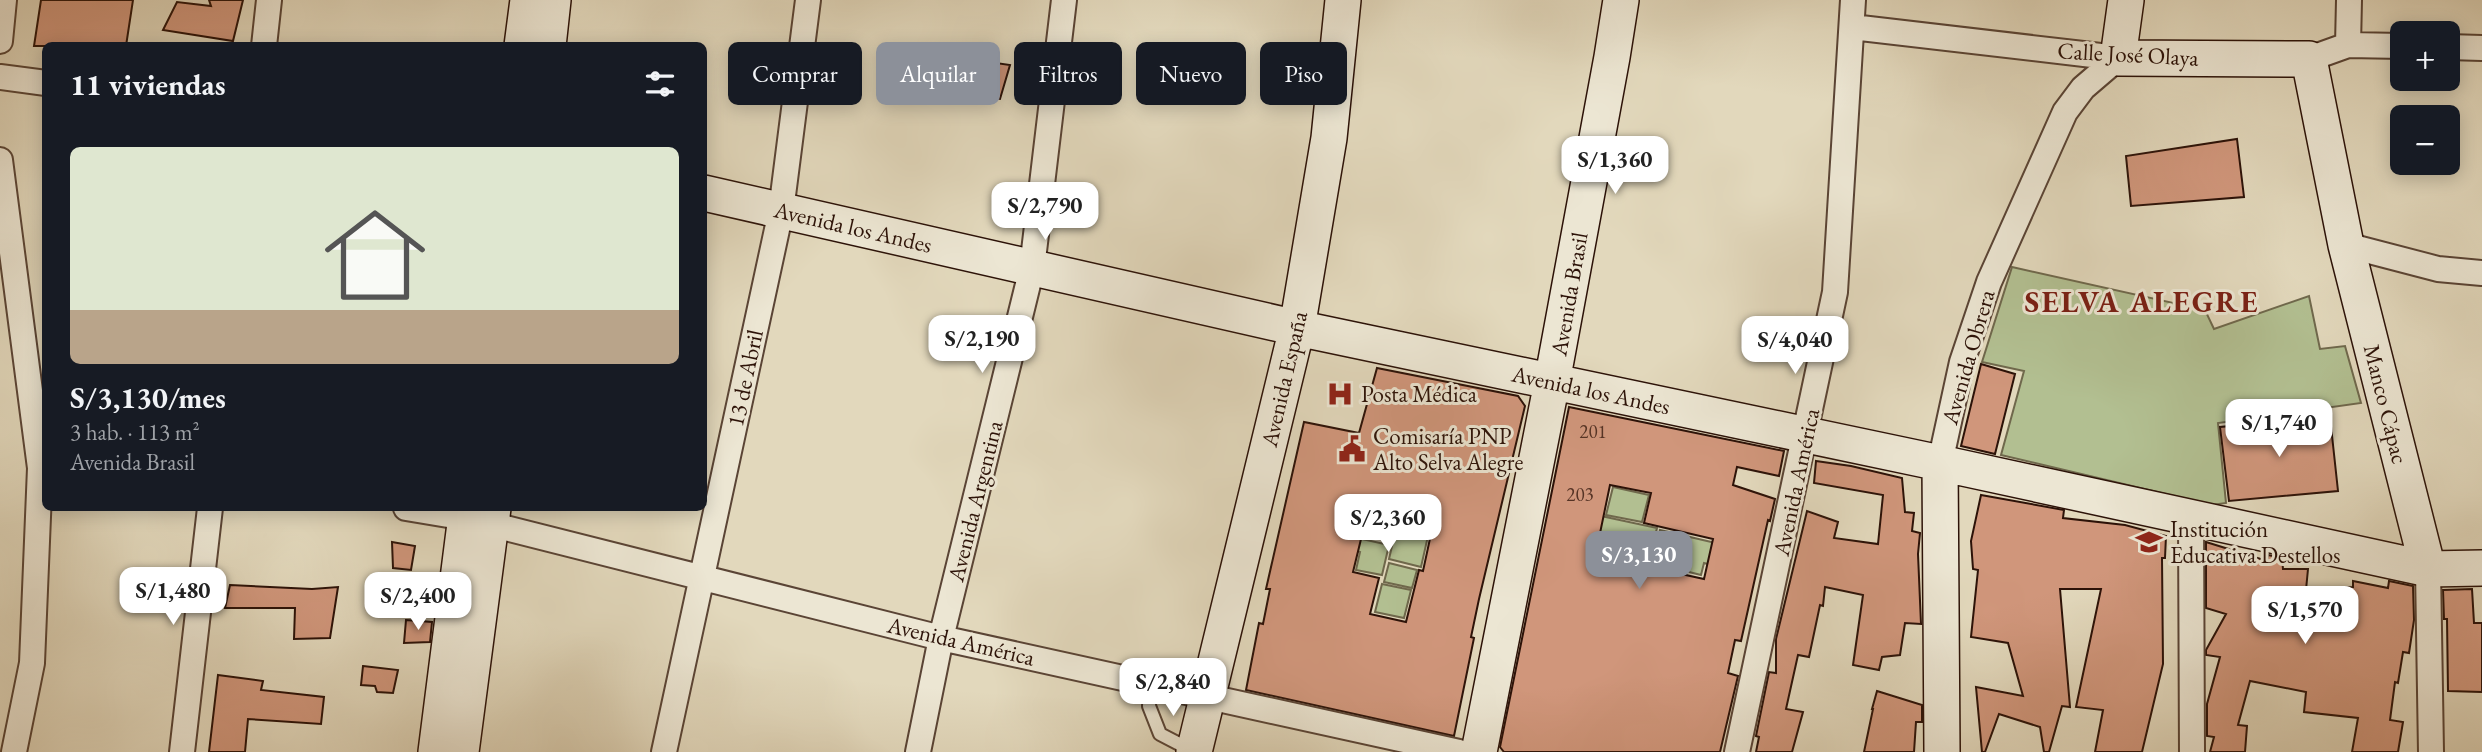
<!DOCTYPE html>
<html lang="es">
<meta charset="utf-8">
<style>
:root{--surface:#171b24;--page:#20242c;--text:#f1f3f6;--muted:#9ea1a6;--line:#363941;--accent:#8c9099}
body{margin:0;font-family:"EB Garamond",serif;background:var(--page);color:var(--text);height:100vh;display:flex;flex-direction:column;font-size:26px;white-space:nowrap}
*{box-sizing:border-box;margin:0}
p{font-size:23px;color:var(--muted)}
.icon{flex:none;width:38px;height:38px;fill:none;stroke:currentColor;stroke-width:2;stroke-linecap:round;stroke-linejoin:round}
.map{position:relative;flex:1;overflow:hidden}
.sheet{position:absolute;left:42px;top:42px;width:665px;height:469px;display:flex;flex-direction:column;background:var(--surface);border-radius:10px;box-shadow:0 4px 18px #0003}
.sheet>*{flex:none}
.top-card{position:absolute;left:728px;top:42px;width:665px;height:63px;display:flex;gap:14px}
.tools{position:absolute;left:2390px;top:21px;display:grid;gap:14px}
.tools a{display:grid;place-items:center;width:70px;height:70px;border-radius:10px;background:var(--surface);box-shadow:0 4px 18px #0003;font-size:35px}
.price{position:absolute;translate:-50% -60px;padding:0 16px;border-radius:14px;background:#fff;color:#222;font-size:23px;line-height:46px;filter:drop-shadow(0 2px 4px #0008)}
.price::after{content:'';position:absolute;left:50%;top:42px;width:21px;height:16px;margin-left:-10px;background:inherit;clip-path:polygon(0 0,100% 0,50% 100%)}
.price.selected{background:var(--accent);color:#fff}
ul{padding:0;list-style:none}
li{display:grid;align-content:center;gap:14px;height:371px;padding:0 28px}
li+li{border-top:2px solid var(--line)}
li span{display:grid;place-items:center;height:217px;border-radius:10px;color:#555}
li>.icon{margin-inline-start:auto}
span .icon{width:126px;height:126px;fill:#fffc;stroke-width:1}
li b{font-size:30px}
h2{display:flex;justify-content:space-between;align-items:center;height:84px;padding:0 28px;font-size:30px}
.chip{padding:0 24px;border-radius:10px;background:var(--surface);box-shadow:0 4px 18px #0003;font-size:24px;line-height:63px}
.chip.selected{background:var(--accent);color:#fff}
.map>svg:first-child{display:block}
</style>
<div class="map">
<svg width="2482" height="752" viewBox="0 0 2482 752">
<rect width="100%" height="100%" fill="#e2d8bc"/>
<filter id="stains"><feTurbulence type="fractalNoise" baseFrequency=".00286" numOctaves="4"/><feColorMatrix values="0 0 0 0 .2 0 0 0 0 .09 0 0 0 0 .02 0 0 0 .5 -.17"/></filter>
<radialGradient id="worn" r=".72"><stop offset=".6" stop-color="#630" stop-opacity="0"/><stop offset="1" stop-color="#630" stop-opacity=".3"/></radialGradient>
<!-- green -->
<path fill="#b2bf91" stroke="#6f684c" stroke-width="2" d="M 2012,267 L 2205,310 L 2214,329 L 2309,296 L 2320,349 L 2345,346 L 2361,403 L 2218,423 L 2226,503 L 2212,505 L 2001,455 L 2024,371 L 1982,362 Z
M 1613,487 L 1649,495 L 1642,522 L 1606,515 Z
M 1601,516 L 1657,528 L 1648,563 L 1602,553 L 1605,538 L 1597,536 Z
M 1396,529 L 1428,536 L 1421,567 L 1389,559 Z
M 1660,530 L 1720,544 L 1715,566 L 1704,563 L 1701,575 L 1653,563 Z
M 1353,537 L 1389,545 L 1382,575 L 1356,570 L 1360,552 L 1350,550 Z
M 1389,563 L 1417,570 L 1412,588 L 1384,582 Z
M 1382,584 L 1411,590 L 1404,618 L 1375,612 Z"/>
<!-- building -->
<path fill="#d0967b" stroke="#2c1208" stroke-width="2" fill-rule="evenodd" d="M 41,0 L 133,0 L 126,46 L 34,46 Z
M 209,0 L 243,0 L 233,41 L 163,30 L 177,2 L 211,6 Z
M 927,53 L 1010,65 L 1000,99 L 921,87 Z
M 2237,139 L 2244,197 L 2131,206 L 2126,156 Z
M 1981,364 L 2015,374 L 1995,454 L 1961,446 Z
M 1377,368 L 1518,396 L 1525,406 L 1479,599 L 1471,637 L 1474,638 L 1454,736 L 1246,690 L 1259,623 L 1263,624 L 1270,589 L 1266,589 L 1304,422 L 1359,433 ZM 1372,520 L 1431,534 L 1423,571 L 1419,570 L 1406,622 L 1370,614 L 1379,578 L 1353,572 L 1362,535 L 1368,536 Z
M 1569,407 L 1784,451 L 1779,476 L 1737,467 L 1733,485 L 1775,499 L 1770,521 L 1768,520 L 1741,641 L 1735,640 L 1728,673 L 1738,676 L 1720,752 L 1504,752 L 1500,747 ZM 1610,485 L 1651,493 L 1644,523 L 1713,539 L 1704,579 L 1599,556 L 1602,539 L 1599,538 Z
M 2330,417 L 2338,491 L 2229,501 L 2220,427 Z
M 1816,461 L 1851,466 L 1902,478 L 1905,512 L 1914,513 L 1912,531 L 1920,533 L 1918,554 L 1921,624 L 1905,623 L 1900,655 L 1882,657 L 1879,670 L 1853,665 L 1863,595 L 1825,587 L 1823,606 L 1820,605 L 1809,657 L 1798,655 L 1786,709 L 1803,712 L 1792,752 L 1756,752 L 1759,737 L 1756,736 L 1769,672 L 1776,673 L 1776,639 L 1807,511 L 1838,522 L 1834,538 L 1878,544 L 1883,495 L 1814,483 Z
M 1981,495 L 2064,510 L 2063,518 L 2125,525 L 2166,536 L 2165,558 L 2162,558 L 2163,664 L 2142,752 L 2095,752 L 2103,710 L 2076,707 L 2101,589 L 2060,589 L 2070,707 L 2062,706 L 2049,752 L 2044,752 L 2040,727 L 1999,714 L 1985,752 L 1982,752 L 1976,687 L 2023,696 L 2008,643 L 1971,637 L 1978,570 L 1973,569 L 1971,541 Z
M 392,542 L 415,546 L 411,570 L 393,568 Z
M 2206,542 L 2267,561 L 2268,555 L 2282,558 L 2283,569 L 2308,569 L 2306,590 L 2353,587 L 2353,581 L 2388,588 L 2389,581 L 2413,586 L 2414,620 L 2409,653 L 2403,652 L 2398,683 L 2395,682 L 2390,720 L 2403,722 L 2398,752 L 2352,752 L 2358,718 L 2304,712 L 2306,692 L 2250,681 L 2238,725 L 2247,726 L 2245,752 L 2210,752 L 2214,737 L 2207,736 L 2207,704 L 2220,657 L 2206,655 L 2206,650 L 2226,614 L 2206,608 Z
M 230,585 L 312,589 L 338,587 L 330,638 L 294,639 L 295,608 L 225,608 Z
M 2472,589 L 2474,623 L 2482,623 L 2482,692 L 2448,691 L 2447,619 L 2444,619 L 2443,590 Z
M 406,620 L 432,622 L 430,642 L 404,643 Z
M 363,666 L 398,670 L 393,693 L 377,692 L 375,686 L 361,685 Z
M 218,675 L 263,681 L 261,690 L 324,697 L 321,724 L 248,719 L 245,752 L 209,752 Z
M 1877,691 L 1922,705 L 1922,722 L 1916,722 L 1914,752 L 1864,752 L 1873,709 L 1872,709 Z"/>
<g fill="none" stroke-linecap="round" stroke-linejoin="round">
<!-- lane casing -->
<g stroke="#5a4435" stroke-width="16">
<path id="lane" d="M 1150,684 L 1149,706 L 1160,734 L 1191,750"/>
</g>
<!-- street casing -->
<g stroke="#5a4435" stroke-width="28">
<path id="street" d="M 1852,27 L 2118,58
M 0,41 L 4,0
M 2348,45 L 2349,0
M 264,46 L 269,0
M 2448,47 L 2482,48
M 2309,59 L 2348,45 L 2403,46
M 0,77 L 46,83
M 0,160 L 40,468 L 32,663 L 14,752
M 2346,245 L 2438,269 L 2482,273
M 1940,463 L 1962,362 L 1989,282 L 2065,112 L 2083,88 L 2118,58
M 406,508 L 466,518 L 941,638 L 1459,752
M 2191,518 L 2192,752
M 2428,569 L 2431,752
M 182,752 L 210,508
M 664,752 L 781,211 L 808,0
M 918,752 L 941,638 L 1032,268 L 1064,0
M 1737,752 L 1835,292 L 1853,0"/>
</g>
<!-- secondary casing -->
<g stroke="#2c1208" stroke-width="38">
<path id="secondary" d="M 2126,0 L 2118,58 L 2309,59 L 2346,245 L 2428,569
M 522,46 L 528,0
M 548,46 L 553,0
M 704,193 L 1297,328 L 1940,463 L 2428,569 L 2482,568
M 1940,463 L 1942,752
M 436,752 L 467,508
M 461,752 L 493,508
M 1194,752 L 1297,328 L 1329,138 L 1343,0
M 1479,752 L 1552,382 L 1612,57 L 1621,0"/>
</g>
<!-- lane -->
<use href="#lane" stroke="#ece6d3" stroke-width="12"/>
<!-- street -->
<use href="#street" stroke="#ece6d3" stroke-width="24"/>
<!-- secondary -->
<use href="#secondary" stroke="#ece6d3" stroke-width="35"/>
</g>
<!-- icons -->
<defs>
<g id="hospital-bare" transform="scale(2.1)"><path d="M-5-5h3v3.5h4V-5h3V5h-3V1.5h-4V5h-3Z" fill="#8f2418" stroke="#ece6d3" stroke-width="2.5" paint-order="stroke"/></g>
<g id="civic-bare" transform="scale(2.1)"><path d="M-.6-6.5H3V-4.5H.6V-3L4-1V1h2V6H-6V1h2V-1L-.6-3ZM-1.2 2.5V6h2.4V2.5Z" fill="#8f2418" stroke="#ece6d3" stroke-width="2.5" paint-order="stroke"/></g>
<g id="school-bare" transform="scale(2.1)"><path d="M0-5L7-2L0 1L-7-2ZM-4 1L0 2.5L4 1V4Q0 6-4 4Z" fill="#8f2418" stroke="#ece6d3" stroke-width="2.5" paint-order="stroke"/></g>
</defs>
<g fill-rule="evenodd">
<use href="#hospital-bare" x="1340" y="394"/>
<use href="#civic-bare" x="1352" y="449"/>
<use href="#school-bare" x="2149" y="542"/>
</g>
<g text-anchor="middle" stroke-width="6" stroke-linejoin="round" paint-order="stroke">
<!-- number labels -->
<g font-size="19" fill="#553325">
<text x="1593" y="438">201</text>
<text x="1580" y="501">203</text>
</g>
<!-- street labels -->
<g font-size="23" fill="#2c1208" stroke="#ece6d3">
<text transform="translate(2128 54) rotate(3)" y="8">Calle José Olaya</text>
<text transform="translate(853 227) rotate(13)" y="8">Avenida los Andes</text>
<text transform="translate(1569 294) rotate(-80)" y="8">Avenida Brasil</text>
<text transform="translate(1968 357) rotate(-74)" y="8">Avenida Obrera</text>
<text transform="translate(745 378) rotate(-78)" y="8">13 de Abril</text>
<text transform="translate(1284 379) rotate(-77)" y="8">Avenida España</text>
<text transform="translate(1591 390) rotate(12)" y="8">Avenida los Andes</text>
<text transform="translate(2386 404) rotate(76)" y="8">Manco Cápac</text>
<text transform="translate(1796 482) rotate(-78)" y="8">Avenida América</text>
<text transform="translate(975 501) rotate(-76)" y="8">Avenida Argentina</text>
<text transform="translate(961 641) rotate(13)" y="8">Avenida América</text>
</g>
<!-- poi labels -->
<g font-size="23" fill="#2c1208" stroke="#ece6d3" text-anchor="start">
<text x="1361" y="402">Posta Médica</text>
<text x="1373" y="444">Comisaría PNP<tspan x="1373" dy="26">Alto Selva Alegre</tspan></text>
<text x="2170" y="537">Institución<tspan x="2170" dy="26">Educativa Destellos</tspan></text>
</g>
<!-- district labels -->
<g font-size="30" font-weight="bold" letter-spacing="2" fill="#7a1f14" stroke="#ece6d3">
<text x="2142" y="312">SELVA ALEGRE</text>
</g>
</g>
<rect width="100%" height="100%" filter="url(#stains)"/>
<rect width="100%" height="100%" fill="url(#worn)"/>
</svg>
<div class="tools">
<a>+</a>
<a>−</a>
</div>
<b class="price" style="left:1615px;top:196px">S/1,360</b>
<b class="price" style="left:1045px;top:242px">S/2,790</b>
<b class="price" style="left:982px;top:375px">S/2,190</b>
<b class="price" style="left:1795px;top:376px">S/4,040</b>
<b class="price" style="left:2279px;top:459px">S/1,740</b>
<b class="price" style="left:1388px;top:554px">S/2,360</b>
<b class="price selected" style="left:1639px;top:591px">S/3,130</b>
<b class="price" style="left:173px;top:627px">S/1,480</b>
<b class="price" style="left:418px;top:632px">S/2,400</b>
<b class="price" style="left:2305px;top:646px">S/1,570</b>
<b class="price" style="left:1173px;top:718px">S/2,840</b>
<div class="top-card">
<a class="chip">Comprar</a>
<a class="chip selected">Alquilar</a>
<a class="chip">Filtros</a>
<a class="chip">Nuevo</a>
<a class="chip">Piso</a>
</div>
<section class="sheet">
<h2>11 viviendas<svg class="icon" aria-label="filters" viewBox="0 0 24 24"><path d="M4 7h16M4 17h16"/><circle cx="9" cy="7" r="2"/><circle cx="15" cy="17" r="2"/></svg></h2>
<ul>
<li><span style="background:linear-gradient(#dfe7d0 75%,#b9a48a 0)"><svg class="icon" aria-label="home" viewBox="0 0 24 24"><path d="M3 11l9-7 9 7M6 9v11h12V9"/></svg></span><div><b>S/3,130/mes</b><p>3 hab. · 113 m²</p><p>Avenida Brasil</p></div></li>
</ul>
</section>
</div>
